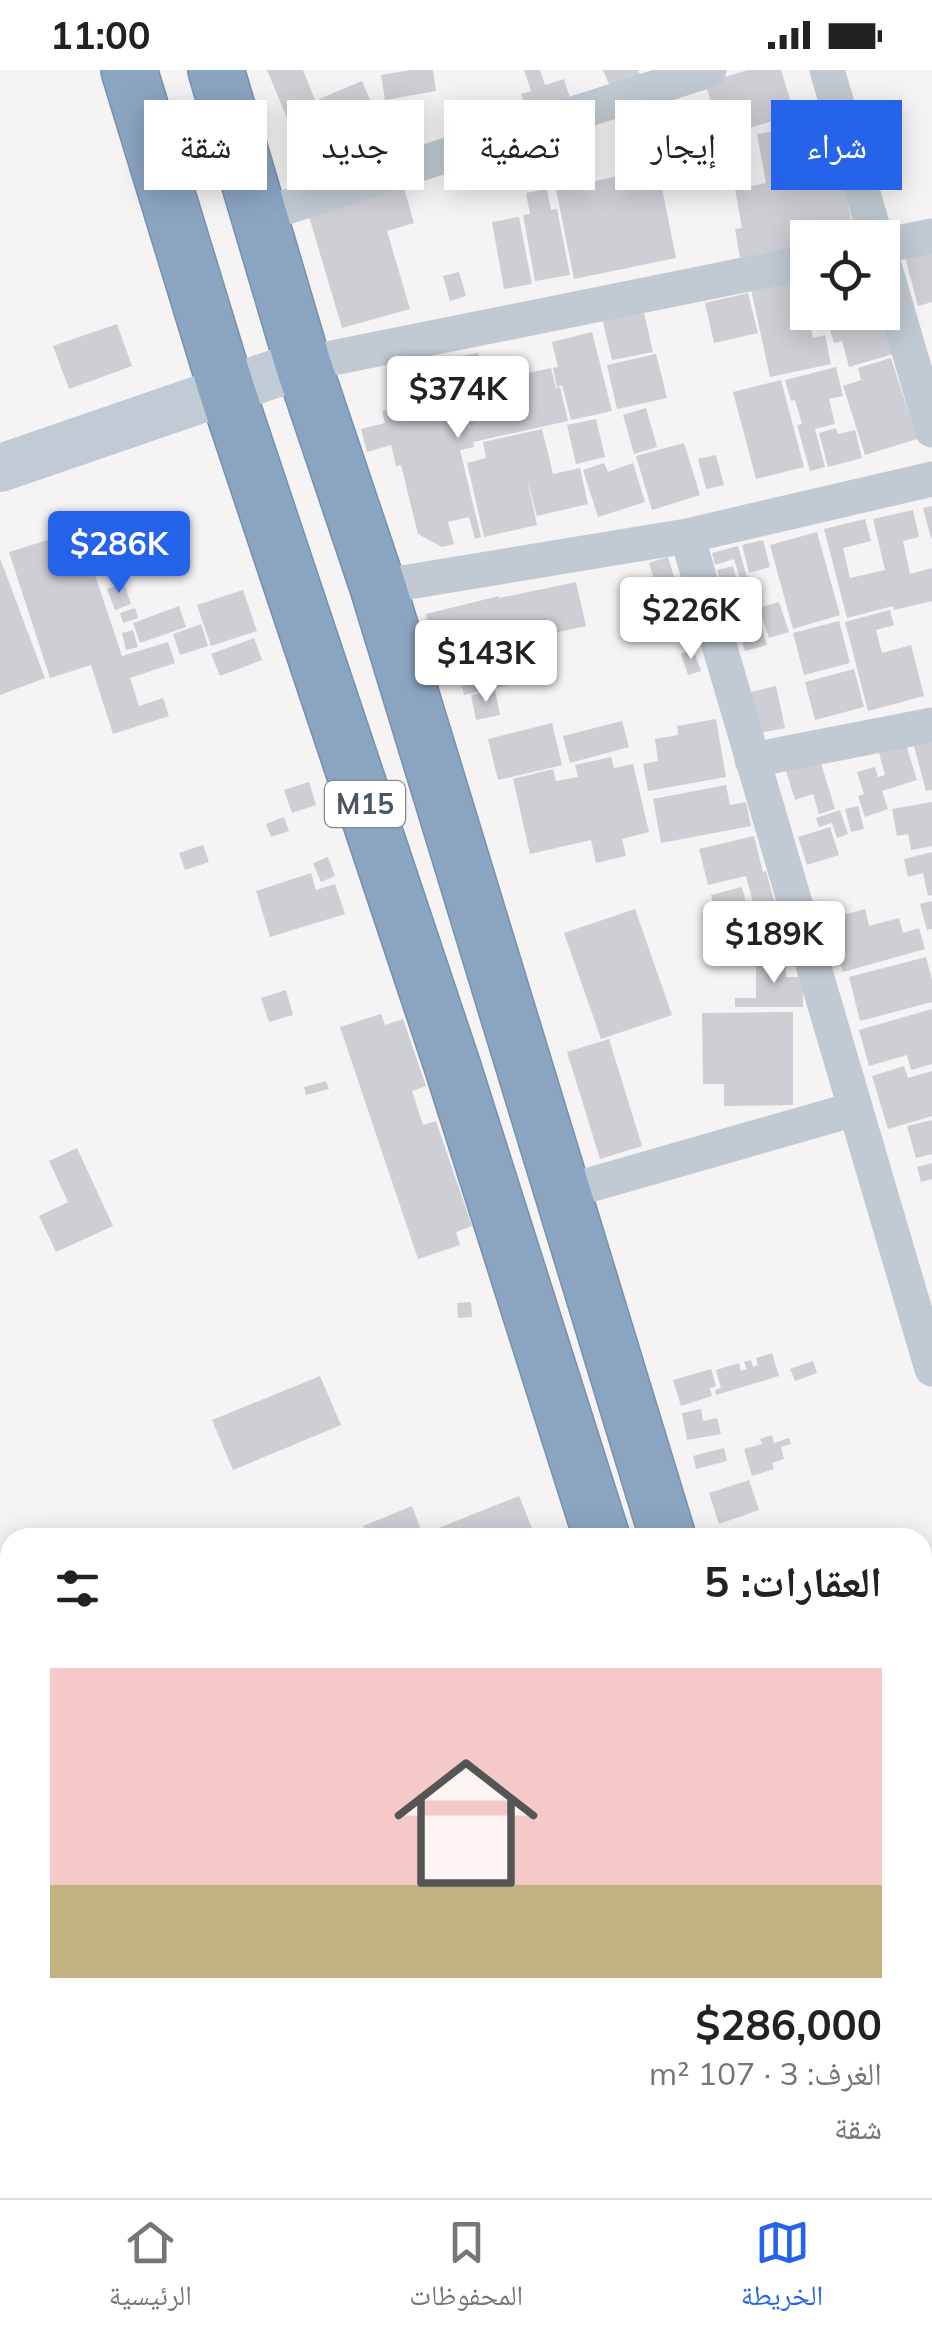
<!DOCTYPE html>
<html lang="ar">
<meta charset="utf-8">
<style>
:root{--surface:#fff;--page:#f6f6f6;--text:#222;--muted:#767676;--line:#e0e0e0;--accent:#2563eb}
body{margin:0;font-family:Mulish,"Noto Naskh Arabic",sans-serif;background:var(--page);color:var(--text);direction:rtl;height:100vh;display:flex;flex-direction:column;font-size:38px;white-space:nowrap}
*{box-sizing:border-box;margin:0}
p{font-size:32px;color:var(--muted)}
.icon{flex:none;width:55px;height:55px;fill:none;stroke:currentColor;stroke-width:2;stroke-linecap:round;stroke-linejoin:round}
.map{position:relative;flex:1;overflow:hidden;direction:ltr}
.drawer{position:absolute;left:0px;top:1458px;width:932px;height:672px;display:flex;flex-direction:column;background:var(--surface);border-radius:30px 30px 0 0;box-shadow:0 5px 25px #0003;direction:rtl}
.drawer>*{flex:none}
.guide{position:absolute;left:30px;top:30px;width:872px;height:90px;direction:rtl;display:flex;gap:20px}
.fabs{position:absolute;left:790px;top:150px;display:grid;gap:20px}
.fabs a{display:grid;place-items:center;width:110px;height:110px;border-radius:0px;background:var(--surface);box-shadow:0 5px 25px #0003;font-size:50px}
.price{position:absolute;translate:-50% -85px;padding:0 22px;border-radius:10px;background:#fff;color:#222;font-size:32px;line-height:65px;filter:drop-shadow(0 2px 5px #0008)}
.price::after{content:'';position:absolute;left:50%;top:60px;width:30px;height:22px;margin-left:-15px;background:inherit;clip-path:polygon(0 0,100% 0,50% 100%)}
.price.active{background:var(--accent);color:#fff}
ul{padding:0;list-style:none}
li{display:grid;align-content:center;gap:20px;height:530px;padding:0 50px}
li span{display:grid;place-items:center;height:310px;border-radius:0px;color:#555}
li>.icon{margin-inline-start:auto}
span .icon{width:180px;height:180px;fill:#fffc;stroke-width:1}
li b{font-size:42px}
h2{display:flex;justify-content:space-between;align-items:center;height:120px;padding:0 50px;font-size:42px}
.pill{padding:0 35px;border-radius:0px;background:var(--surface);box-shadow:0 5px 25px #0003;font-size:35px;line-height:90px}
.pill.active{background:var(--accent);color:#fff}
.status{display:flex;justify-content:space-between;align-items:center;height:70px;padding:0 50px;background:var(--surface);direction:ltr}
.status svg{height:28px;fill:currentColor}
.tabs{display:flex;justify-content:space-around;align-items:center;height:140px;border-top:2px solid var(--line);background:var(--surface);font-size:28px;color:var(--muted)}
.tabs a{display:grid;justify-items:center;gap:5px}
.tabs .active{color:var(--accent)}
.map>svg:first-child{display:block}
</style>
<div class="status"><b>11:00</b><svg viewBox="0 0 49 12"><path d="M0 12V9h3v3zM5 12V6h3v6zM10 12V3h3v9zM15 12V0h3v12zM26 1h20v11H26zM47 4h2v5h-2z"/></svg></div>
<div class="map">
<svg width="932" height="2128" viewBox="0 0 932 2128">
<rect width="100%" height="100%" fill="#f5f3f3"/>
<!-- building -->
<path fill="#cdcfd5" d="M 267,0 L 303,0 L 317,35 L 287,48 Z
M 411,0 L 433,0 L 436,21 L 385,30 L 381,5 Z
M 524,0 L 540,0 L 545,15 L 564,9 L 570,28 L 527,42 L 521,24 L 531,21 Z
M 603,0 L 638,0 L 642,10 L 612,21 Z
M 748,0 L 781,0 L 792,36 L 774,42 L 776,50 L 722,66 L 705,13 Z
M 362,11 L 371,32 L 328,51 L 319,29 Z
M 319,49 L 332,91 L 351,85 L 355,98 L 306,113 L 289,59 Z
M 812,54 L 821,99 L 840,95 L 852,155 L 800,165 L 802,176 L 740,188 L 735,159 L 742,158 L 735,119 L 766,113 L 757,64 Z
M 658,98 L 676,188 L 574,209 L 556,119 Z
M 400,104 L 414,153 L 387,161 L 410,239 L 342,258 L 305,133 Z
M 547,119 L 551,140 L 557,139 L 570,205 L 535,211 L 523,145 L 530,144 L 526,123 Z
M 519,147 L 532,214 L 504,219 L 492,152 Z
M 932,179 L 932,232 L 918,236 L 905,187 Z
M 799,200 L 813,268 L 825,265 L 831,294 L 770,307 L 749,210 Z
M 459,202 L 466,226 L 450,231 L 443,206 Z
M 748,223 L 758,263 L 714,273 L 705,233 Z
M 643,239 L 653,282 L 612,290 L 602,248 Z
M 825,242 L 881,242 L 893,284 L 849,297 L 842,271 L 834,273 Z
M 117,254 L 132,296 L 69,319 L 53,276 Z
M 592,262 L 612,341 L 571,350 L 562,315 L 557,317 L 553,298 L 558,297 L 552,272 Z
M 478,283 L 482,302 L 463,306 L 458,287 Z
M 656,284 L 667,328 L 617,339 L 607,295 Z
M 891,288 L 917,369 L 865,385 L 843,316 L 861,310 L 858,298 Z
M 836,297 L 843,326 L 829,329 L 835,354 L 815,359 L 825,397 L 810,401 L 797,355 L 802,354 L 795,330 L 791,331 L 785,310 Z
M 551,298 L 556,318 L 560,317 L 568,351 L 473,372 L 474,377 L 460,380 L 481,467 L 475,469 L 469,447 L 448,452 L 454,474 L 442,477 L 418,464 L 401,395 L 396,396 L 391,375 L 367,382 L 361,359 L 385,353 L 382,341 L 409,335 L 404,315 L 425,309 L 431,330 L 460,323 L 471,362 L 463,325 L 481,321 L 479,314 Z
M 781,310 L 804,397 L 756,409 L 733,322 Z
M 646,338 L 657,377 L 634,384 L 623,345 Z
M 596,349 L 605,387 L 576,394 L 567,355 Z
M 836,358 L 838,364 L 855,360 L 862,388 L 828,397 L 819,363 Z
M 542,359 L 553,404 L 580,398 L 588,434 L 537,446 L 527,408 L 537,455 L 484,467 L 467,393 L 486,388 L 483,372 Z
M 684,373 L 700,425 L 652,440 L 636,386 Z
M 716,385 L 724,415 L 706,419 L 698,389 Z
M 604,393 L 608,402 L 633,393 L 645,432 L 598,447 L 583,400 Z
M 932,436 L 932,468 L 931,468 L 923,438 Z
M 913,440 L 919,467 L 903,471 L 910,504 L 932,498 L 932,531 L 894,540 L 893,536 L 847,548 L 824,459 L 865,449 L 871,471 L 843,478 L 850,508 L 885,500 L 873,449 Z
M 80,460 L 122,586 L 168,572 L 175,593 L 130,608 L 139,636 L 163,628 L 169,646 L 113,664 L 91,595 L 50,608 L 9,482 Z
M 817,462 L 840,545 L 793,559 L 770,475 Z
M 763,470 L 770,497 L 749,503 L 742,475 Z
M 738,476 L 748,511 L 741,512 L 734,489 L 715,495 L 712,483 Z
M 668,487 L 676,513 L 657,519 L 649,493 Z
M 0,488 L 45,608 L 0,625 Z
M 733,496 L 739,518 L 750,516 L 757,541 L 731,548 L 717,500 Z
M 576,512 L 586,556 L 545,565 L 554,602 L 517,610 L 518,613 L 464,625 L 449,555 L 429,559 L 426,544 L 499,526 L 499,528 Z
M 124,513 L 131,534 L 115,540 L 107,519 Z
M 243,520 L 257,561 L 211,576 L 197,535 Z
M 779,532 L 789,562 L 769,568 L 759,538 Z
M 179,536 L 186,557 L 140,573 L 133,553 Z
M 135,538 L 138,548 L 123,553 L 120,543 Z
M 890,540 L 894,555 L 876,560 L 882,583 L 911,575 L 924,626 L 868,641 L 845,552 Z
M 759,548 L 767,575 L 745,581 L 737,554 Z
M 839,551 L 850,593 L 804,605 L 793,563 Z
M 201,554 L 208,576 L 180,585 L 173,564 Z
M 133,560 L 138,577 L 126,580 L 122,563 Z
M 254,568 L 262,590 L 220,606 L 211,584 Z
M 693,579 L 701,601 L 688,605 L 681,584 Z
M 854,599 L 864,637 L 815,650 L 805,612 Z
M 776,616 L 785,658 L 760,663 L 751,622 Z
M 495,620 L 500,645 L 476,650 L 471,625 Z
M 716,649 L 726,707 L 648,721 L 643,694 L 658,691 L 655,669 L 678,665 L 677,656 Z
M 622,651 L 629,677 L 570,693 L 563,666 Z
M 552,653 L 562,695 L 498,710 L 488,669 Z
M 932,668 L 932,720 L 926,721 L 913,672 Z
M 906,675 L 917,710 L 882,721 L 888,739 L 865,747 L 858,726 L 864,724 L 857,702 L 875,697 L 878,707 L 885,705 L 879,683 Z
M 611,687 L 614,698 L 633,694 L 649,762 L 622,769 L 626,786 L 596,793 L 591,770 L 530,784 L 513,709 L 553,699 L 556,711 L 578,707 L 575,695 Z
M 820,690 L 835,739 L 819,744 L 813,724 L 795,730 L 786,701 Z
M 309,712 L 316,735 L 292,743 L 284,720 Z
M 726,715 L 730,735 L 746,732 L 751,756 L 661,773 L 653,729 Z
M 932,732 L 932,776 L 911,780 L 908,764 L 897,766 L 892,739 Z
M 858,736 L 864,759 L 851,762 L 845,739 Z
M 840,740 L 848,764 L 837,768 L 832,753 L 819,757 L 816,748 Z
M 284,747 L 289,761 L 271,767 L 266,754 Z
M 830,757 L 839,785 L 807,795 L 798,767 Z
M 754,766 L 763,802 L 766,801 L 778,845 L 758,851 L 746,806 L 708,815 L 699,779 Z
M 203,775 L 209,792 L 185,800 L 179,783 Z
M 932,782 L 932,825 L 928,826 L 923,803 L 908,807 L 904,789 Z
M 328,787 L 335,806 L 321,812 L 313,793 Z
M 311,803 L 316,820 L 335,814 L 345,844 L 270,867 L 256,821 Z
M 742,817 L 753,860 L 721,867 L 711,825 Z
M 932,831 L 932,859 L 927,860 L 920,834 Z
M 635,839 L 672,945 L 601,969 L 564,863 Z
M 865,839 L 869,856 L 899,848 L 903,863 L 919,858 L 925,879 L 843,902 L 828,849 Z
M 756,886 L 786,886 L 786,907 L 803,907 L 803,937 L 735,937 L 735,928 L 756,928 Z
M 926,887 L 932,910 L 932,932 L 860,951 L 849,907 Z
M 286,920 L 293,945 L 269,952 L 261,928 Z
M 932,939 L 932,994 L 911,1000 L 907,985 L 869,996 L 859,960 Z
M 793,942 L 793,1035 L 724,1036 L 724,1014 L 703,1014 L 702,943 Z
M 381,944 L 385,955 L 403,949 L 426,1016 L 412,1021 L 423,1055 L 436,1051 L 472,1156 L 456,1162 L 460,1175 L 418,1189 L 340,957 Z
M 609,969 L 642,1076 L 600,1089 L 567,982 Z
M 904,996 L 908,1008 L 932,1001 L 932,1046 L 888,1059 L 872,1006 Z
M 326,1011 L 329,1019 L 306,1025 L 304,1017 Z
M 932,1050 L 932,1084 L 916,1088 L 907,1056 Z
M 77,1078 L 113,1156 L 56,1182 L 39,1146 L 68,1132 L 49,1091 Z
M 932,1093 L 932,1109 L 921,1112 L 917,1097 Z
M 471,1232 L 472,1247 L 458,1248 L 457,1233 Z
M 772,1283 L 779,1306 L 716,1325 L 715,1320 L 721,1318 L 716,1300 L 739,1293 L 741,1301 L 747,1299 L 744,1292 L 751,1290 L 753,1297 L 758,1295 L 756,1288 Z
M 813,1291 L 817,1303 L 795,1311 L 790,1299 Z
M 711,1299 L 716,1316 L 710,1318 L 712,1326 L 681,1336 L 673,1310 Z
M 320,1306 L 341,1355 L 233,1400 L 212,1350 Z
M 701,1339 L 703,1351 L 717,1348 L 721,1364 L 687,1370 L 682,1343 Z
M 772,1365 L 774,1373 L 789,1368 L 791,1374 L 781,1377 L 784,1389 L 772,1393 L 774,1399 L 752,1406 L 744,1379 L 762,1374 L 760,1369 Z
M 724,1378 L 727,1391 L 696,1399 L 693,1386 Z
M 749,1410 L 759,1440 L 719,1454 L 709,1423 Z
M 519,1426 L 536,1468 L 428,1468 L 426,1463 Z
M 412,1436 L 424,1468 L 368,1468 L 363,1456 Z
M 932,1487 L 932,1513 L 922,1515 L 922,1489 Z
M 932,1879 L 932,2009 L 922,2012 L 922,1882 Z
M 10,2017 L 10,2063 L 0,2066 L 0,2021 Z
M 4,2070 L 10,2086 L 10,2101 L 0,2105 L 0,2072 Z
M 932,2097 L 932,2128 L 911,2128 L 908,2120 L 922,2120 L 922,2100 Z
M 178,2120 L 213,2120 L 216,2128 L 176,2128 L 174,2121 Z"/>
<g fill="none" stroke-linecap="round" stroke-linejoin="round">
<!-- highway casing -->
<g stroke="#7690ad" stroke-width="58">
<path id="highway" d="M 129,0 L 227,321 L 453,998 L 602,1468
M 216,0 L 303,294 L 378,517 L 668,1468
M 818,2120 L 821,2128
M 882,2120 L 885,2128"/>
</g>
<!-- street -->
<path stroke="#c1cad2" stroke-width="35" d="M 827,0 L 876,168
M 259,146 L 709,0
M 882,176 L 932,166
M 882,188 L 932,360
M 303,294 L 808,192
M 687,466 L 932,1299
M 378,517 L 687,466 L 932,409
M 752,690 L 932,655
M 565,1122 L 855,1039
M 922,1645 L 932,1672
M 922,2043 L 932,2040
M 147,2120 L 150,2128"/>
<!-- secondary -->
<path stroke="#c1cbd6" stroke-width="48" d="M 0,398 L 303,294
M 0,1916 L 10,1912
M 0,1966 L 10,1963"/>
<!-- highway -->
<use href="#highway" stroke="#8ba5c1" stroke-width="55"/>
</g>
<g text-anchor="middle" stroke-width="9" stroke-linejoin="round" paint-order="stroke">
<!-- shield labels -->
<rect fill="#fff" stroke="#808990" stroke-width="2.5" x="325" y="711" width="80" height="46" rx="8"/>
<g font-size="28" font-weight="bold" fill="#4a5661">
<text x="365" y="744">M15</text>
</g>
</g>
</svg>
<div class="fabs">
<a><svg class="icon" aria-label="locate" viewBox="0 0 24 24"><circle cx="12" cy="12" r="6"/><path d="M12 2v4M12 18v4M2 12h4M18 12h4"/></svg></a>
</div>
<b class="price" style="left:458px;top:371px">$374K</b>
<b class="price active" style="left:119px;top:526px">$286K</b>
<b class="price" style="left:691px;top:592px">$226K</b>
<b class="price" style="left:486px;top:635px">$143K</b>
<b class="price" style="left:774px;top:916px">$189K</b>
<div class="guide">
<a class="pill active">شراء</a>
<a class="pill">إيجار</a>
<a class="pill">تصفية</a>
<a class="pill">جديد</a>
<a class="pill">شقة</a>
</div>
<section class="drawer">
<h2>العقارات: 5<svg class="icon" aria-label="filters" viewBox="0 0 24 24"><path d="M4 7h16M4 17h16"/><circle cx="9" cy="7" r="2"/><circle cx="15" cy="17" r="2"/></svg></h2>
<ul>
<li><span style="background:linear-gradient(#f6c9c9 70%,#c2b280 0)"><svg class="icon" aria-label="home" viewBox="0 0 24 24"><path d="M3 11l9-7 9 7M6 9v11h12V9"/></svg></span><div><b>$286,000</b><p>الغرف: 3 · 107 m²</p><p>شقة</p></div></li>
</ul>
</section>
</div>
<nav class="tabs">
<a class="active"><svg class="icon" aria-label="map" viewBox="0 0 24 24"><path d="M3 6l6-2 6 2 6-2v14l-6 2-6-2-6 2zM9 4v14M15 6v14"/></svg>الخريطة</a>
<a><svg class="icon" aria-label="saved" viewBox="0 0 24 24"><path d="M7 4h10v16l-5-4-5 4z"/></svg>المحفوظات</a>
<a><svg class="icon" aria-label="home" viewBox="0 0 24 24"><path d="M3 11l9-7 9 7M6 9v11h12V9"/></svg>الرئيسية</a>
</nav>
